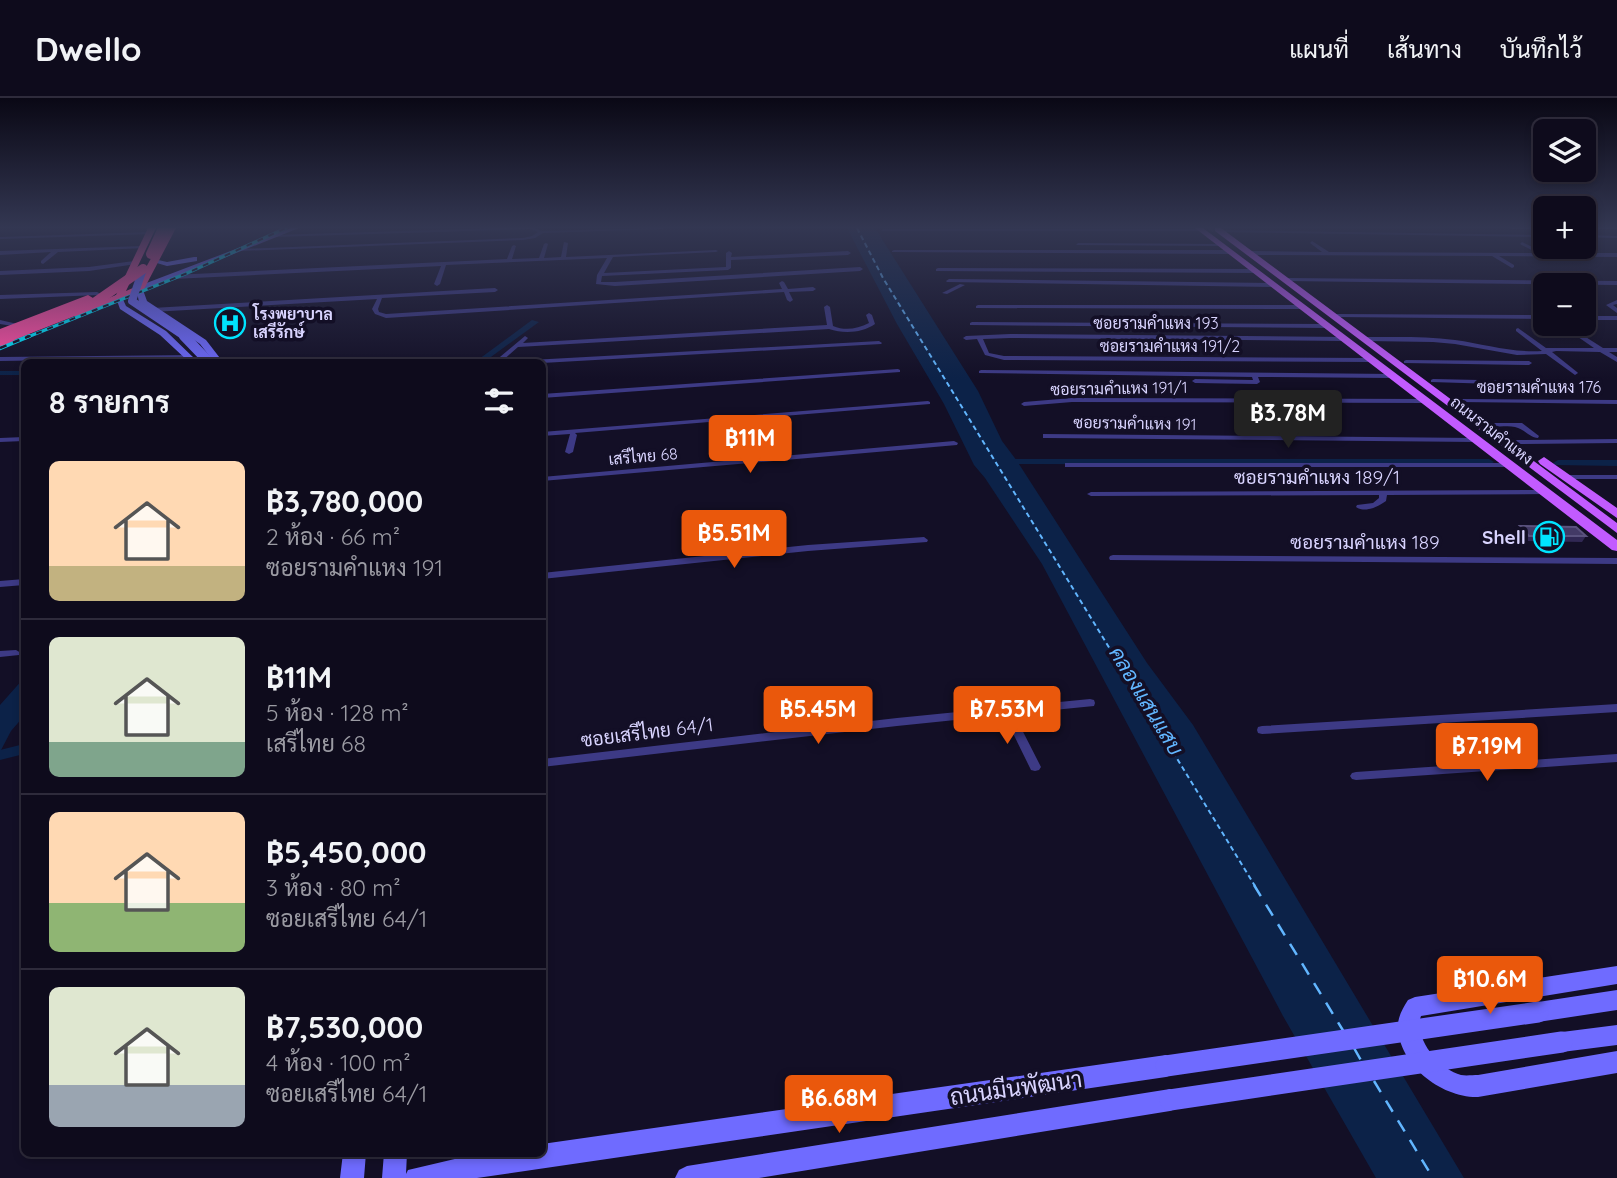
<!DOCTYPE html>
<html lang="th">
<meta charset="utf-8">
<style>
:root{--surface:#0e0b1c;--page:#1c1929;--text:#f1f3f6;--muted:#9b9ba3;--line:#2e2b3b;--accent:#ea580c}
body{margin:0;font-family:Quicksand,Sarabun,sans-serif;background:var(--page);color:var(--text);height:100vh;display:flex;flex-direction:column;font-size:26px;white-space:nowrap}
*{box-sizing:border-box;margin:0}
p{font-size:23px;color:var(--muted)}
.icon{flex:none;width:38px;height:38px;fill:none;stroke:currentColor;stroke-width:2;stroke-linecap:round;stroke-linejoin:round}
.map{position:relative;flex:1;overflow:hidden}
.panel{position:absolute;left:21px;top:261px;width:525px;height:798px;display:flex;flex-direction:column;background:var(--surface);border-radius:10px;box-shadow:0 4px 10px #0003,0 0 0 2px var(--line)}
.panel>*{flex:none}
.controls{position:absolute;left:1533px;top:21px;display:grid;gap:14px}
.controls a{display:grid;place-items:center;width:63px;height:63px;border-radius:10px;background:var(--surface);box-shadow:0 4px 10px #0003,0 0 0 2px var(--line);font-size:35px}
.price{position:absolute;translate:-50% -60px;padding:0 16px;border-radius:7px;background:var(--accent);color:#fff;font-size:23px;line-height:46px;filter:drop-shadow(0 2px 4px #0008)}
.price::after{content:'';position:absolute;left:50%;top:42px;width:21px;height:16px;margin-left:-10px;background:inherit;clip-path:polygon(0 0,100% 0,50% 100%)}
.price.current{background:#222;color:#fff}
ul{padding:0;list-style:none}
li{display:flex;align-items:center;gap:21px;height:175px;padding:0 28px}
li+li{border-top:2px solid var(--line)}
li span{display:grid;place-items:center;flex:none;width:196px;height:140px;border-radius:10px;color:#555}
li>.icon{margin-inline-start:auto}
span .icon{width:84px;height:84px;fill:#fffc;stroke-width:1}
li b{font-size:30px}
h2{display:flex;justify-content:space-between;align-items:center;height:84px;padding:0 28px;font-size:30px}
header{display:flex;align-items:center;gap:42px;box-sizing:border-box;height:98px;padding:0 35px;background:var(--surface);border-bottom:2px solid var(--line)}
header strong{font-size:33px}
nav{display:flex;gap:38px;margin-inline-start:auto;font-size:24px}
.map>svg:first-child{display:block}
</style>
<header>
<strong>Dwello</strong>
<nav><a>แผนที่</a><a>เส้นทาง</a><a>บันทึกไว้</a></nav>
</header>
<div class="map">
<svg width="1617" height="1080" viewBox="0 0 1617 1080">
<rect width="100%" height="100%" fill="#130f26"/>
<!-- water -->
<path fill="#0c2248" d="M 847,130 L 875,130 L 978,293 L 1002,343 L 1017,363 L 1147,565 L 1193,627 L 1464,1080 L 1376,1080 L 1283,918 L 1042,466 L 985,380 L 974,367 L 944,306 L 897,226 Z
M 24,580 L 24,618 L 11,633 L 0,654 L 0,607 Z"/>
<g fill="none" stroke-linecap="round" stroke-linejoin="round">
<!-- canal -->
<path fill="#0c2248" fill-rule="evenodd" d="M 532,222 L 539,224 L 484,264 L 475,264 Z
M 0,273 L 24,273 L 24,277 L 0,277 Z
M 1002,361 L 1489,361 L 1494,364 L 1489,367 L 999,366 L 999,362 Z
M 1558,362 L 1617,362 L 1617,368 L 1555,367 L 1553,365 Z
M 24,646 L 24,656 L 0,662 L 0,652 Z"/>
<!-- ferry-far1 -->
<path stroke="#62b6ff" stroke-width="2" stroke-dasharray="5 3.5" stroke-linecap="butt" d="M 857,130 L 883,180 L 1255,788"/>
<!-- ferry -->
<path stroke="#62b6ff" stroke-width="2.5" stroke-dasharray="13 10" stroke-linecap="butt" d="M 1254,787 L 1344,934
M 1354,950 L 1362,964
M 1374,983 L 1433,1080"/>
<!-- street -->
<path fill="#3d3a85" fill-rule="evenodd" d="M 498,130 L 534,130 L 542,133 L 664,130 L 662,131 L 543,135 L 535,140 L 523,142 L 238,153 L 236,152 L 238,151 L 523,140 L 532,138 L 538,134 L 531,131 L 273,139 L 271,138 L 273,137 Z
M 1509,130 L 1545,130 L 1545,131 L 1511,131 Z
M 1584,130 L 1617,130 L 1617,131 L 1584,131 Z
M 883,131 L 1203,131 L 1205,132 L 1203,133 L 881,133 Z
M 1221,132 L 1545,137 L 1545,139 L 1219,134 Z
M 149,134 L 151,136 L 0,141 L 0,139 Z
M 1584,137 L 1617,138 L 1617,140 L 1584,139 Z
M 1312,143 L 1329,154 L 1537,155 L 1520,146 L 1522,144 L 1545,155 L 1617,155 L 1617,159 L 1499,158 L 1514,167 L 1514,169 L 1512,170 L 1492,158 L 1251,157 L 1248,155 L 1251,153 L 1322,154 L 1310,145 Z
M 564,144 L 568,145 L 566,159 L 716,152 L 718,153 L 716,154 L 613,159 L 604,175 L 726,169 L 726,155 L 729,153 L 732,155 L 731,159 L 848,153 L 851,155 L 848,157 L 731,162 L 731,170 L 728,172 L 602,178 L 601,184 L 615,184 L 860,169 L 863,171 L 860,173 L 615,188 L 596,186 L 597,177 L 607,160 L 446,167 L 440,186 L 437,188 L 434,186 L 441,168 L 173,181 L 170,179 L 173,177 L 507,161 L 512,148 L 514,147 L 516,148 L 512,161 L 539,160 L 544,146 L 546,145 L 548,146 L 544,160 L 561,159 Z
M 1078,145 L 1222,146 L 1224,147 L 1222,148 L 1076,147 Z
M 142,148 L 144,150 L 58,154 L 43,166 L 41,165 L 41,163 L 51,154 L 0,157 L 0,153 Z
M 894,152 L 1231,152 L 1234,154 L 1231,156 L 892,154 L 892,153 Z
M 134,163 L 136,164 L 136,166 L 89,173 L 0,177 L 0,173 L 89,169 Z
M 938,170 L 1257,171 L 1260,173 L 1257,175 L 936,173 L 936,171 Z
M 1288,180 L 1617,183 L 1617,187 L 1286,183 L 1286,181 Z
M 949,181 L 1273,185 L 1276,187 L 1273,189 L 947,184 L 946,183 Z
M 782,183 L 784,184 L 788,191 L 813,189 L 816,191 L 813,193 L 789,194 L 793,202 L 790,204 L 787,202 L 784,194 L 386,220 L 375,216 L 372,211 L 377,201 L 152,214 L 149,212 L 152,210 L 495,190 L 498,192 L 495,194 L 382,200 L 378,211 L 379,214 L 386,216 L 782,191 L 779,185 Z
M 960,186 L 965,187 L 947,196 L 942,195 Z
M 97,194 L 99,195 L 99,197 L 0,201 L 0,197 Z
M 1617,202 L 1617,206 L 1613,207 L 1617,210 L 1617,215 L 1606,207 Z
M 827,207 L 830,209 L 833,228 C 845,233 857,231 869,225 L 866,217 L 869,215 L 872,217 L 875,226 C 862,235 844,236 829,231 L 518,249 L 501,264 L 494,264 L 525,238 L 528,240 L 523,245 L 827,227 L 824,209 Z
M 978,207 L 1304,207 L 1307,209 L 1304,211 L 976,210 L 976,208 Z
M 1337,216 L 1545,217 L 1545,221 L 1335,219 L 1335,217 Z
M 1584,218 L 1617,218 L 1617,222 L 1584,222 Z
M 0,222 L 22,227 L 19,229 L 0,226 Z
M 972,224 L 1329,226 L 1332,228 L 1329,230 L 970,227 L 970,225 Z
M 1570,229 L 1603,250 L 1617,250 L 1617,254 L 1609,254 L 1617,259 L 1617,264 L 1600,254 L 1556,253 L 1552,254 L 1577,274 L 1578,275 L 1575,277 L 1546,256 L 1517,257 L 1455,246 L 1433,244 L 1367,243 L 1364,241 L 1367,239 C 1396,239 1426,238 1455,242 C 1484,246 1512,255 1542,253 L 1516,233 L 1516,231 L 1518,230 L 1546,250 L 1594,250 L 1568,232 L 1567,231 Z
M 1010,236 L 1346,239 L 1349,241 L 1346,243 L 1010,240 L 983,241 L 989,255 L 1004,258 L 1372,260 L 1375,262 L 1372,264 L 1004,262 L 985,257 L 977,241 L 966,242 L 963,240 L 966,238 Z
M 879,243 L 882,245 L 881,246 L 542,265 L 528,264 L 531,262 Z
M 190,257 L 193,259 L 192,260 L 0,263 L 0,259 Z
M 1406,262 L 1529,263 L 1532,265 L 1529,267 L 1404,265 L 1404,263 Z
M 898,271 L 900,272 L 900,274 L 542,300 L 542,296 Z
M 981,272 L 1393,276 L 1396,278 L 1393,280 L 1258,279 L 1260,284 L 1257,286 L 1195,285 L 1192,283 L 1195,281 L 1253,282 L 1252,279 L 979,275 L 979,273 Z
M 1433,281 L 1526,283 L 1529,285 L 1526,287 L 1431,284 L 1431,282 Z
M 1072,300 L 1425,301 L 1428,303 L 1425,305 L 1072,304 L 1024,308 L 1021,306 L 1024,304 Z
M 1461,301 L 1617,302 L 1617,306 L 1459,304 L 1459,302 Z
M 928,303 L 930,304 L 930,306 L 575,335 L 577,337 L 573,354 L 569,356 L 565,354 L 570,336 L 542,338 L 542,334 Z
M 1491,325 L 1522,325 L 1539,338 L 1538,340 C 1529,339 1524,331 1515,329 C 1507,327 1498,330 1490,327 Z
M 1043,336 L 1476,340 L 1480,342 L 1476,344 L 1046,340 L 1043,340 Z
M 24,339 L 24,343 L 0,344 L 0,340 Z
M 1617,341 L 1617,345 L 1516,346 L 1512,344 L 1516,342 Z
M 954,343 L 958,345 L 957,347 L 542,383 L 542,379 Z
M 1065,365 L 1508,365 L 1512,367 L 1508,369 L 1065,369 Z
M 1564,377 L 1617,377 L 1617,381 L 1564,381 Z
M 1544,392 L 1548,394 L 1547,396 L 1387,397 L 1386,403 C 1378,409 1365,415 1356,409 L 1357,407 L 1373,405 L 1379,400 L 1379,397 L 1091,398 L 1087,396 L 1091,394 Z
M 924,439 L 928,442 L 927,444 L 808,453 L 542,481 L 542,475 L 808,447 Z
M 1113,457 L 1617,460 L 1617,466 L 1110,462 L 1109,460 L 1110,458 Z
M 24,481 L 24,487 L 0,489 L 0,483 Z
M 16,552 L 21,555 L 19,557 L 0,559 L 0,553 Z
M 1090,601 L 1094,602 L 1095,605 L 1094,608 L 1014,616 L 1041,669 L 1039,672 L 1035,673 L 1031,672 L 1004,617 L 897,628 L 542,669 L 542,661 L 897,620 Z
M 1617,606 L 1617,614 L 1262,636 L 1258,635 L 1257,632 L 1258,629 L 1262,628 Z
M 1617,656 L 1617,664 L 1356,682 L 1352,681 L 1350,678 L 1352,675 L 1356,674 Z"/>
<!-- secondary -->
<path fill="#6f6bff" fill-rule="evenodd" d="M 291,130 L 299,130 L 143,192 L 147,203 L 206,242 L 223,264 L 214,264 L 200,246 L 139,204 L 136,189 Z
M 194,159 L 197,159 L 197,163 L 167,168 L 150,163 L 154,161 L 167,164 Z
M 115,197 L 121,197 L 126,208 L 166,233 L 198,264 L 189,264 L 160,237 L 120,211 Z
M 1617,868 L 1617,886 L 1421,918 C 1413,940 1439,971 1461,977 C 1466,978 1473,977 1478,977 L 1617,953 L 1617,975 L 1478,999 C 1442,1000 1398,967 1398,928 C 1398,918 1403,910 1408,902 L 1415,899 Z
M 1617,892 L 1617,912 L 1538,924 L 1531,921 L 1528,914 L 1531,907 L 1538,904 Z
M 1617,927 L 1617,947 L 1562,954 L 1555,951 L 1551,944 L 1555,937 L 1562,934 Z
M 1166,957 L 1174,960 L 1177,968 L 1174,976 L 1166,979 L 477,1080 L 382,1080 L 384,1055 L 407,1055 L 406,1076 L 408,1072 L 459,1060 L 457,1055 L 542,1055 L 542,1046 Z
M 1170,991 L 1178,994 L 1181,1002 L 1178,1010 L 1170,1013 L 759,1080 L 675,1080 L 679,1072 L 687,1068 Z
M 343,1055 L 366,1055 L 364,1080 L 340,1080 Z"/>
<!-- primary -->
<path fill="#c25bff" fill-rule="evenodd" d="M 1195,130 L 1203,130 L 1617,442 L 1617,453 L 1612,452 Z
M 1215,130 L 1221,130 L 1617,425 L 1617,435 L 1215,133 Z
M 1544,359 L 1617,410 L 1617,420 L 1540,366 L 1538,363 Z"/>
<!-- highway -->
<path fill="#ff4fa3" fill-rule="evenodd" d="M 148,130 L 156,130 L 126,193 L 135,189 L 168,130 L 176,130 L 143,193 L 82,218 L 74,218 L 74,214 L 116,197 Z
M 88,197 L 93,200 L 92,202 L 0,238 L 0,231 Z"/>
<!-- rail-far1 casing -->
<g stroke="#00e5ff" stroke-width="3.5">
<path id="rail-far1" d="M 25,240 L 185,176 L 286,130"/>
</g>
<!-- rail casing -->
<g stroke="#00e5ff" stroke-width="4.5">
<path id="rail" d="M 0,250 L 29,238"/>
</g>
<!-- rail-far1 -->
<use href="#rail-far1" stroke="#130f26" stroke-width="2" stroke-dasharray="6" stroke-linecap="butt"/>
<!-- rail -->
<use href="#rail" stroke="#130f26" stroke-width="2.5" stroke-dasharray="7" stroke-linecap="butt"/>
<!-- secondary-bridge-far2 -->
<path stroke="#6f6bff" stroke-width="8" d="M 143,171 L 132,203 L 187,240"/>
<!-- secondary-bridge-far1 -->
<path stroke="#6f6bff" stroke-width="10" d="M 184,238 L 209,264"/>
<!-- secondary-bridge -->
<path stroke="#6f6bff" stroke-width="21" d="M 1166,968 L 1538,914
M 1170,1002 L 1562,944"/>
<!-- highway-bridge-far1 -->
<path stroke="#ff4fa3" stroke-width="10" d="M 151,156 L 163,130
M 5,240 L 94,205 L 143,171"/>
<!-- highway-bridge -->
<path stroke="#ff4fa3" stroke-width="12" d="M 0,242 L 10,238"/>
</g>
<!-- wall -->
<path fill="#312854" d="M 1206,130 L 1214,130 L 1213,134 Z
M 1520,428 L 1586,438 L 1582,444 L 1526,443 L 1517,434 Z"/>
<!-- building -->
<path fill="#433a66" stroke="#5a527e" stroke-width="2" d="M 1520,428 L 1576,429 L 1586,438 L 1529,438 Z"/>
<!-- sky -->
<linearGradient id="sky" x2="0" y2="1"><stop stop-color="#0a0815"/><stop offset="0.46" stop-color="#333752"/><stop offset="1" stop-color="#333752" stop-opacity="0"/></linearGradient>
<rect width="1617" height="281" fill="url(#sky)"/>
<!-- icons -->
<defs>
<g id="hospital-ring" transform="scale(1.575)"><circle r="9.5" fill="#130f26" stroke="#00e5ff" stroke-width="1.5"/><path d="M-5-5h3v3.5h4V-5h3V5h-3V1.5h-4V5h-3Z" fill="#00e5ff"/></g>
<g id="fuel-ring" transform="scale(1.575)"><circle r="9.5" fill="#130f26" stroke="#00e5ff" stroke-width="1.5"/><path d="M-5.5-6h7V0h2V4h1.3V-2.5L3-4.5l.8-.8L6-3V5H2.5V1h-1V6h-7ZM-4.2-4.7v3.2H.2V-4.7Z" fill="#00e5ff"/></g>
</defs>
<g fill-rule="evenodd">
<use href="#hospital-ring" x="230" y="225"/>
<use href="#fuel-ring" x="1549" y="439"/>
</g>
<g text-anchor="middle" stroke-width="7" stroke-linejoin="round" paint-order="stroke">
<!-- far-poi labels -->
<g font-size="16" font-weight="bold" fill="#d9d4ff" stroke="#130f26" text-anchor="start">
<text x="253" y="222">โรงพยาบาล<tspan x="253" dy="18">เสรีรักษ์</tspan></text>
</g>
<!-- far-street labels -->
<g font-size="16" fill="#d9d4ff" stroke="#130f26">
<text x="1156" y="231">ซอยรามคำแหง 193</text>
<text x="1170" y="254">ซอยรามคำแหง 191/2</text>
<text x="1539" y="295">ซอยรามคำแหง 176</text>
<text transform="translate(1119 290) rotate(-1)" y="6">ซอยรามคำแหง 191/1</text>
<text transform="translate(1135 325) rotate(1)" y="6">ซอยรามคำแหง 191</text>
<text transform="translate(1492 332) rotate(38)" y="6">ถนนรามคำแหง</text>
<text transform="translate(643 358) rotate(-5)" y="6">เสรีไทย 68</text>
</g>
<!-- street labels -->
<g font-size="19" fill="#d9d4ff" stroke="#130f26">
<text x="1317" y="386">ซอยรามคำแหง 189/1</text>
<text x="1365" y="451">ซอยรามคำแหง 189</text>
<text transform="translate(647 634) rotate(-7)" y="7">ซอยเสรีไทย 64/1</text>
</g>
<!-- poi labels -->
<g font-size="19" font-weight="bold" fill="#d9d4ff" stroke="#130f26" text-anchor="end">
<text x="1526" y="446">Shell</text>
</g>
<!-- water labels -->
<g font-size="21" font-style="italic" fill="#62b6ff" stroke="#130f26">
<text transform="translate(1146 603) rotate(59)" y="7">คลองแสนแสบ</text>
</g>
<!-- near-street labels -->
<g font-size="23" fill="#d9d4ff" stroke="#130f26">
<text transform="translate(1016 990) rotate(-8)" y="8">ถนนมีนพัฒนา</text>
</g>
</g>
</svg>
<div class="controls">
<a><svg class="icon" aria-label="layers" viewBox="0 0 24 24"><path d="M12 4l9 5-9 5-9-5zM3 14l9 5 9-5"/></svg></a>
<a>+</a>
<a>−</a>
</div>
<b class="price current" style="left:1288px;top:352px">฿3.78M</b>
<b class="price" style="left:750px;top:377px">฿11M</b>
<b class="price" style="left:734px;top:472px">฿5.51M</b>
<b class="price" style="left:818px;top:648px">฿5.45M</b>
<b class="price" style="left:1007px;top:648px">฿7.53M</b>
<b class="price" style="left:1487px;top:685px">฿7.19M</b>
<b class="price" style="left:1490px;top:918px">฿10.6M</b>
<b class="price" style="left:839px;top:1037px">฿6.68M</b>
<section class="panel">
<h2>8 รายการ<svg class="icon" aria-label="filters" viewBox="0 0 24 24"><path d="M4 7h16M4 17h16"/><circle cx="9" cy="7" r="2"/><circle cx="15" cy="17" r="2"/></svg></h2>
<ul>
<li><span style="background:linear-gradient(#ffd9b3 75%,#c2b280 0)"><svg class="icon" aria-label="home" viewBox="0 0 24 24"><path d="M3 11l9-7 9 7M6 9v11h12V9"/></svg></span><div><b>฿3,780,000</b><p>2 ห้อง · 66 m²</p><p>ซอยรามคำแหง 191</p></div></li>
<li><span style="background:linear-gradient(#dfe7d0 75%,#7fa58c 0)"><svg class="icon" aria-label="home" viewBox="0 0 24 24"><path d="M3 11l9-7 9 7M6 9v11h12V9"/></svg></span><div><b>฿11M</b><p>5 ห้อง · 128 m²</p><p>เสรีไทย 68</p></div></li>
<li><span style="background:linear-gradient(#ffd9b3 65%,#8fb573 0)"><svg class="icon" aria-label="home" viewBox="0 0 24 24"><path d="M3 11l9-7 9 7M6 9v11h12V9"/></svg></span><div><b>฿5,450,000</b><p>3 ห้อง · 80 m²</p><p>ซอยเสรีไทย 64/1</p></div></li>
<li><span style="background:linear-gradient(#dfe7d0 70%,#9aa5b1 0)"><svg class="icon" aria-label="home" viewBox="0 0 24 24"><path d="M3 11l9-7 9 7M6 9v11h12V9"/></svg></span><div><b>฿7,530,000</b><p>4 ห้อง · 100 m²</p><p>ซอยเสรีไทย 64/1</p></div></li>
</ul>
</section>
</div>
